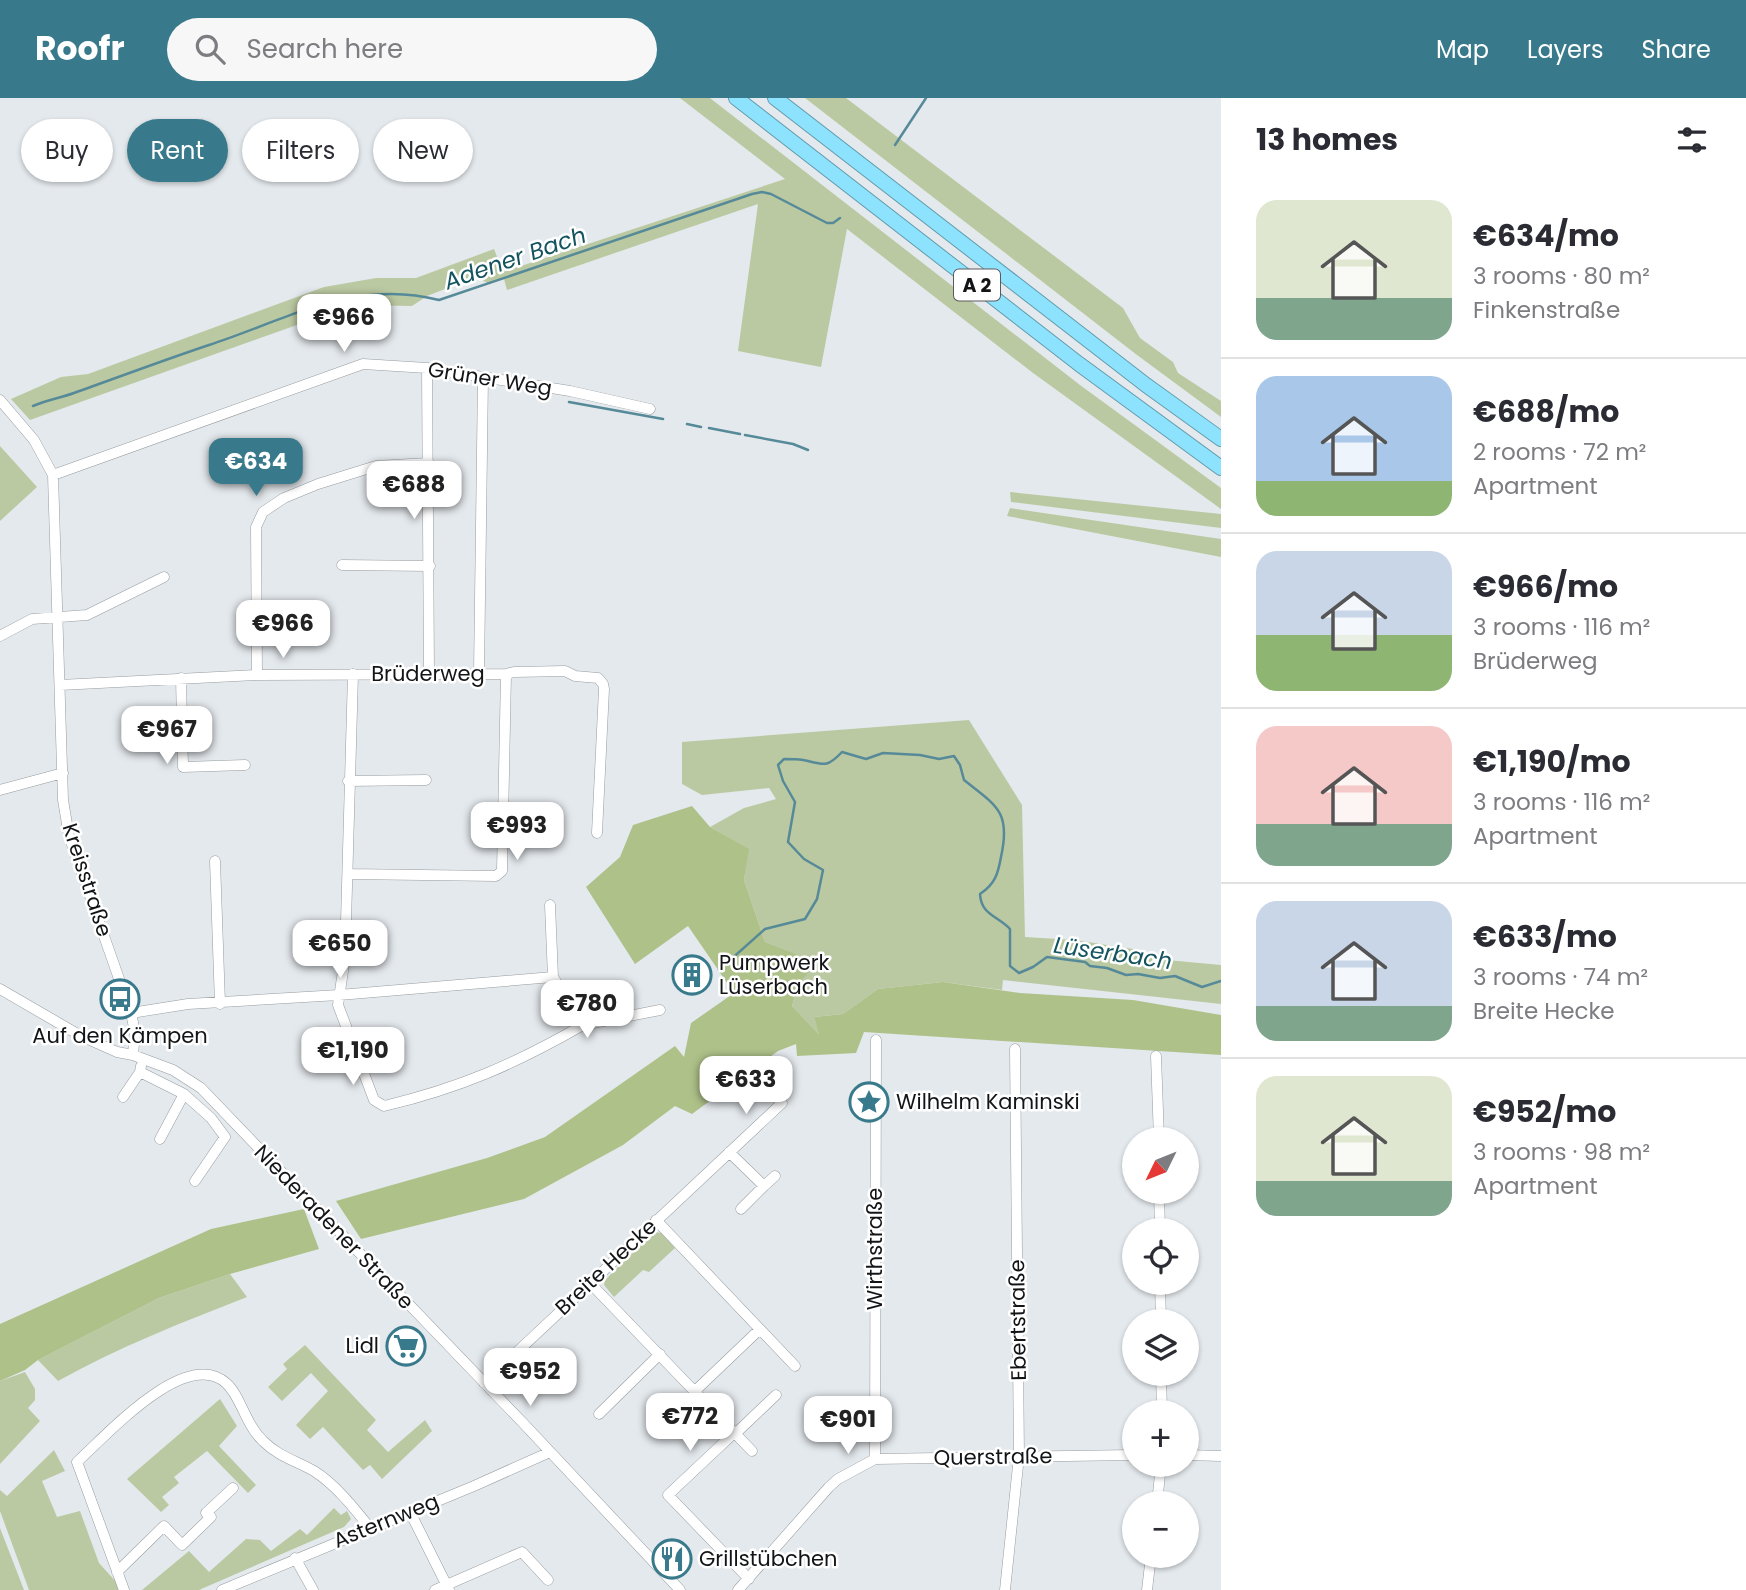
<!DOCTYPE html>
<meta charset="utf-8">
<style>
:root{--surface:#fff;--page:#f7f7f7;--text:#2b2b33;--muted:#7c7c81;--line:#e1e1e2;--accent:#387a8b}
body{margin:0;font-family:Poppins,sans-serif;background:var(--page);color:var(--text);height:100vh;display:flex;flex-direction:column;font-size:26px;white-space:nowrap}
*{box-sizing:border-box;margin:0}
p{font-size:23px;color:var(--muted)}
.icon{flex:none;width:38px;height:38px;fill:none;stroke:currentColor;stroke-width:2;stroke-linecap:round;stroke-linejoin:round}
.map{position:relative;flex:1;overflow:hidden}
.side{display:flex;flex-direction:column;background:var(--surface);width:525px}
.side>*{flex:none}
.hud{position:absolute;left:21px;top:21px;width:665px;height:63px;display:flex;gap:14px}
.needle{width:46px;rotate:227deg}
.fabs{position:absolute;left:1122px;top:1029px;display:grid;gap:14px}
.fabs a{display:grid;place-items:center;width:77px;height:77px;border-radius:50%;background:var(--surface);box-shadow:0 2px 5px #0004;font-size:35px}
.price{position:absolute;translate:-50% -60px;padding:0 16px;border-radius:14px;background:#fff;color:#222;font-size:23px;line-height:46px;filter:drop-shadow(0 2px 4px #0008)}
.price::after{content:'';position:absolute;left:50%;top:42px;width:21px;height:16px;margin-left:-10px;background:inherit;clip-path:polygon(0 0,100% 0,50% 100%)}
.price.active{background:var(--accent);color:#fff}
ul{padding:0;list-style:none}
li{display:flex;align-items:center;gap:21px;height:175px;padding:0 35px}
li+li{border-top:2px solid var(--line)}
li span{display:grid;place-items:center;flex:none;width:196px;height:140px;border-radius:21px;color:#555}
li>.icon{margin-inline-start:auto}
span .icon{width:84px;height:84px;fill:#fffc;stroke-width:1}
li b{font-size:30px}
h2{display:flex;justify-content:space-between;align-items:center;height:84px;padding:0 35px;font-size:30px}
.pill{padding:0 24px;border-radius:32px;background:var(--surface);box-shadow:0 2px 5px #0004;font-size:24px;line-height:63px}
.pill.active{background:var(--accent);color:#fff}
header{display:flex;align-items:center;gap:42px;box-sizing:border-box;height:98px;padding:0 35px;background:var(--accent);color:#fff}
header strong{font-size:33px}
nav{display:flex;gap:38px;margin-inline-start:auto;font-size:24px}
.search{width:490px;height:63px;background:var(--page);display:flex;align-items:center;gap:18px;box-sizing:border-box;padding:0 24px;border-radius:38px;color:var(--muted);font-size:26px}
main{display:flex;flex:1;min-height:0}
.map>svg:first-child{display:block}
</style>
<header>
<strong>Roofr</strong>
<div class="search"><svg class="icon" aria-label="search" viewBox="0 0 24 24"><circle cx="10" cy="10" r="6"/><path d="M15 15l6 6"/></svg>Search here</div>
<nav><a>Map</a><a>Layers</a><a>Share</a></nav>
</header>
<main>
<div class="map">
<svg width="1221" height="1492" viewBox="0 0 1221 1492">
<rect width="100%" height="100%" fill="#e4e9ed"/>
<!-- green -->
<path fill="#bbc9a2" d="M 680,0 L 710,0 L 1080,287 L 1221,390 L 1221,411 L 1033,275 L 847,131 L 821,269 L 738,253 L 758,106 L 507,192 L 504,181 L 489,186 L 479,180 L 463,184 L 427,198 L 412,208 L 353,207 L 30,322 L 11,301 L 61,279 L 88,276 L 324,189 L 376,180 L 416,180 L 494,151 L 503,174 L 785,81 Z
M 805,0 L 846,0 L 1123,210 L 1140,240 L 1173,264 L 1178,275 L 1221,303 L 1221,319 L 1137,257 Z
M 0,348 L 37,389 L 0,423 Z
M 1010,394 L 1221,416 L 1221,430 L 1011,404 Z
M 1010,410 L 1221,441 L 1221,459 L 1007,418 Z
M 969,622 L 1022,707 L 1025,839 L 1075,842 L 1133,851 L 1156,861 L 1221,867 L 1221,906 L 1003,882 L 1002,892 L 943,884 L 878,891 L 843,916 L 814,919 L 820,939 L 792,908 L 798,887 L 816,864 L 765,844 L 744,782 L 748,751 L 710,729 L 744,710 L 776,701 L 769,690 L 702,697 L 682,686 L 682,644 Z
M 654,1134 L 662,1135 L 675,1150 L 649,1174 L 643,1172 L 614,1199 L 604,1187 L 605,1182 Z
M 230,1176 L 247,1199 C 183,1224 119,1249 58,1283 L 38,1262 L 159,1200 Z
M 305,1247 L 376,1322 L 367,1332 L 388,1354 L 425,1322 L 432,1333 L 382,1381 L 370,1367 L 363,1372 L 323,1329 L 310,1341 L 296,1327 L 328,1293 L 311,1275 L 282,1303 L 268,1289 L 287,1271 L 283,1266 Z
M 25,1274 L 35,1291 L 35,1302 L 28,1310 L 40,1323 L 0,1366 L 0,1283 Z
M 220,1301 L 237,1328 L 219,1348 L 256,1387 L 248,1395 L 207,1353 L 174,1379 L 179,1385 L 162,1399 L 169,1407 L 161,1414 L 127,1381 Z
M 54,1352 L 65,1373 L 42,1383 L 57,1419 L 80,1413 L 99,1465 L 118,1486 L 120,1492 L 29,1492 L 0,1413 L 0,1392 L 7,1398 Z
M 334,1410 L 341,1417 L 347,1413 L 351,1421 L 344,1429 L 199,1492 L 142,1492 L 189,1453 L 209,1474 L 246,1441 L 260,1442 L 271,1453 L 300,1431 L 307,1437 Z
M 0,1430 L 24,1492 L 0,1492 Z"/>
<!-- forest -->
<path fill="#aec189" d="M 692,708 L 710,729 L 749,751 L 744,782 L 765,844 L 817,864 L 798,887 L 792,908 L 819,937 L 814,919 L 843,916 L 878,891 L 943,884 L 1020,895 L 1133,902 L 1221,917 L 1221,957 L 864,934 L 856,955 L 797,958 L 796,946 L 778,953 L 692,1016 L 675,1008 L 623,1047 L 524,1101 L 361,1141 L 336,1103 L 487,1060 L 545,1039 L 675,948 L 684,959 L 691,925 L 734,895 L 688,828 L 635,866 L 586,789 L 620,759 L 633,727 Z
M 304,1111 L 319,1151 L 230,1176 L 159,1200 L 38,1262 L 25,1272 L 0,1283 L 0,1226 L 211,1131 Z"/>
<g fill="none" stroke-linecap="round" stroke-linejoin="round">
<!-- stream -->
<path stroke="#568a98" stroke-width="2.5" d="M 895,47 L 926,0
M 569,304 L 663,321
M 33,308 C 47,302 60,300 74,295 C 119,279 164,262 209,247 C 286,222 355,180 439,202 L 752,96 L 762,94 L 771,96 L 827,125 L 833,125 L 840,120
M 687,326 L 701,329
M 709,330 L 740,336
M 745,337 L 793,346 L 808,352
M 719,872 L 765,831 L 805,821 L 817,801 L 823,772 L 804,761 L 788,744 L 795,704 L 783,683 L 778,667 L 784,661 C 790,661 797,661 803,662 C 823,666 826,671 842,654 L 866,661 L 883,655 L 920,657 L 939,661 L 954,658 L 960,667 L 964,682 C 997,708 1011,714 1001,759 C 998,776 995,786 980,796 C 981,817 998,818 1010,831 L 1010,868 L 1019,875 L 1033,869 L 1047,859 L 1085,864 L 1090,868 L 1107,870 L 1126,877 L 1138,876 L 1160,880 L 1175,878 L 1202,889 L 1221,883"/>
<!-- minor casing -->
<g stroke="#979c9f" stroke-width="11">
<path id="minor" d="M 427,270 L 429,575
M 0,302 L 34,342 L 53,377 L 63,702 L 69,738 L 131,915 L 135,934 L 133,957
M 53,377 L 363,266 L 427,270 L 570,293 L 650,311
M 342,467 L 430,468
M 0,538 L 32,521 L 87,517 L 164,479
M 479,575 L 483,279
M 353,576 L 345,859 L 338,907 L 374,1002 L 384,1008 C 460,990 515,966 583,927
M 257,577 L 256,429 L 263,414 L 284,400 L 318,386 L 376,368 L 429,365
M 181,580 L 183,669 L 245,667
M 60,587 L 257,577 L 506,576 L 514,574 L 565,573 L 575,578 L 598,580 L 603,586 L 604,591 L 597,735
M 348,683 L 426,682
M 0,692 L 63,675
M 215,763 L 220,906
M 348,776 L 496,778 L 502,773 L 506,576
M 550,807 L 553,879 L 583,927 L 660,912
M 0,891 L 81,938 L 117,954 L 133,957 L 173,972 L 201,990 L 524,1326 L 680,1492
M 131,915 L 188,906 L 339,897 L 553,879
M 1156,958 L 1159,1041
M 140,974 L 184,996 L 160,1041
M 184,996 L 211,1020 L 225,1039 L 195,1083
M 123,999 L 140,974 L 141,968
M 729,1054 L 764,1088 L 775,1078
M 1159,1094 L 1160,1132
M 741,1111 L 764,1088
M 656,1122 L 795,1268
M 590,1185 L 752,1353
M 1160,1185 L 1161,1223
M 1161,1276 L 1162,1314
M 484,1285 L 782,1005 L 759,981
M 695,1293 L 760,1231
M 599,1316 L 660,1256
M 734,1335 L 668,1397 L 749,1481
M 735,1336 L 776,1297
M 1186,1357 L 1221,1358
M 875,1361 L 876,942
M 1157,1405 L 1161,1367
M 410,1414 L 449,1492
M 295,1460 L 313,1492
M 117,1474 L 164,1428 L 182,1447 L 211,1419 L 206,1415 L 233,1390
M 124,1492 L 77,1364 C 106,1338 185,1249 226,1285 C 241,1298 245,1326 263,1343 C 278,1358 296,1363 314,1373 C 335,1386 354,1410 370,1430
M 222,1492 L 474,1388 L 550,1354
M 435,1492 L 522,1454 L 548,1482
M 738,1492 L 829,1389 L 838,1381 L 875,1361 L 1134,1357
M 1005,1492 L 1019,1358 L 1015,951
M 1147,1492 L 1151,1458"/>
</g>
<!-- highway casing -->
<g stroke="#629bad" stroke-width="16">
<path id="highway" d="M 736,0 L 1079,266 L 1221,370
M 775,0 L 1146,287 L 1221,341"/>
</g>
<!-- minor -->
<use href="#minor" stroke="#fff" stroke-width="10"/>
<!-- highway -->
<use href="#highway" stroke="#8de3fe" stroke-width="14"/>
</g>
<!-- icons -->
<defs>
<g id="building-ring" transform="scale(2.0125)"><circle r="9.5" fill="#fff" stroke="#387a8b" stroke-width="1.5"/><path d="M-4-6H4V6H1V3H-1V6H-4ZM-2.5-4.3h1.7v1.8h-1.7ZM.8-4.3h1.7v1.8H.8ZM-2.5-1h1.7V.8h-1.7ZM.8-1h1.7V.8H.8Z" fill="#387a8b"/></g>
<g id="bus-ring" transform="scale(2.0125)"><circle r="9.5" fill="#fff" stroke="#387a8b" stroke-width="1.5"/><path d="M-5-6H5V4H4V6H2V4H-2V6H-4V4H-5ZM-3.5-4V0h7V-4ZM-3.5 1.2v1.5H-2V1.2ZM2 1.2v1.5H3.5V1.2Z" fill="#387a8b"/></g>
<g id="sight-ring" transform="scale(2.0125)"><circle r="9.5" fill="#fff" stroke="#387a8b" stroke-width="1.5"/><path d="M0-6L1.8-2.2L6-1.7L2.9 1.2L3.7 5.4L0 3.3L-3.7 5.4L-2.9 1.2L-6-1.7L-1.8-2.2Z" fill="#387a8b"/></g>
<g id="supermarket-ring" transform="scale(2.0125)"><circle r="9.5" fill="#fff" stroke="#387a8b" stroke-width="1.5"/><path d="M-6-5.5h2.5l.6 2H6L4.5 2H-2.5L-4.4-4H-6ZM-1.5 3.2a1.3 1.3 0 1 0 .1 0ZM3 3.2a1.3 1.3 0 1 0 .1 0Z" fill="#387a8b"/></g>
<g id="restaurant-ring" transform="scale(2.0125)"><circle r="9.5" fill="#fff" stroke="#387a8b" stroke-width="1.5"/><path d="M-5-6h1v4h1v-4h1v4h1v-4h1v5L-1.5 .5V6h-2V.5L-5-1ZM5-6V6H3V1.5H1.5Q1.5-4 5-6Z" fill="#387a8b"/></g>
</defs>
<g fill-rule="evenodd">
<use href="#building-ring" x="692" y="877"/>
<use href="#bus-ring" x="120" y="901"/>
<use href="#sight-ring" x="869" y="1004"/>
<use href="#supermarket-ring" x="406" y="1248"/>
<use href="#restaurant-ring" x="672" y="1461"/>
</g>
<g text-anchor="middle" stroke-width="5" stroke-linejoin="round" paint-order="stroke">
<!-- shield labels -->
<rect fill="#fff" stroke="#5a5a5c" stroke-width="2" x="954" y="171.5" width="46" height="31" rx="5"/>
<g font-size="19" font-weight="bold" fill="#131416">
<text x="977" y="194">A 2</text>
</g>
<!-- street labels -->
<g font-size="21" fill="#131416" stroke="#fff">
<text transform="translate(490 281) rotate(9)" y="7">Grüner Weg</text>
<text x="428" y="583">Brüderweg</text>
<text transform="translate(87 782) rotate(72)" y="7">Kreisstraße</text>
<text transform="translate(334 1129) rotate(46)" y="7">Niederadener Straße</text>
<text transform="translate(875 1151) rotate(-90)" y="7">Wirthstraße</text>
<text transform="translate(606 1169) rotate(-43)" y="7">Breite Hecke</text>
<text transform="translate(1018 1222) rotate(-91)" y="7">Ebertstraße</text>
<text transform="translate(993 1359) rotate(-1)" y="7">Querstraße</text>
<text transform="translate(386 1423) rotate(-22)" y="7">Asternweg</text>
</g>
<!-- poi labels -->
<g font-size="21" fill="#131416" stroke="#fff" text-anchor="start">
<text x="719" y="872">Pumpwerk<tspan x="719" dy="24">Lüserbach</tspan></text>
<text x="120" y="945" text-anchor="middle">Auf den Kämpen</text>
<text x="896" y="1011">Wilhelm Kaminski</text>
<text x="379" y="1255" text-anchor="end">Lidl</text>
<text x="699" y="1468">Grillstübchen</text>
</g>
<!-- water labels -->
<g font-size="23" font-style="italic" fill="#135460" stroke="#fff">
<text transform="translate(515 160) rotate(-19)" y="8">Adener Bach</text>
<text transform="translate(1113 855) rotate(8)" y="8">Lüserbach</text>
</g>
</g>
</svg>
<div class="fabs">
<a><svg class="needle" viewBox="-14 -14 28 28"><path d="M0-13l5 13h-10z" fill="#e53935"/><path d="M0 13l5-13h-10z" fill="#7c7c81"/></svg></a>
<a><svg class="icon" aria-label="locate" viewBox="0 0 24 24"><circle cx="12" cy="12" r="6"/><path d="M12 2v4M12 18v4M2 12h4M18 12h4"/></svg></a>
<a><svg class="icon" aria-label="layers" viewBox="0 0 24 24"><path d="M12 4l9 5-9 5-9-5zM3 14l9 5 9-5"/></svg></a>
<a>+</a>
<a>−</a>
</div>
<b class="price" style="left:344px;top:256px">€966</b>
<b class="price active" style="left:256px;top:400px">€634</b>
<b class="price" style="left:414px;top:423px">€688</b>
<b class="price" style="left:283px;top:562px">€966</b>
<b class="price" style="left:167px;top:668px">€967</b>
<b class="price" style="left:517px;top:764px">€993</b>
<b class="price" style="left:340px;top:882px">€650</b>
<b class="price" style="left:587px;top:942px">€780</b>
<b class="price" style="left:353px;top:989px">€1,190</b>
<b class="price" style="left:746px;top:1018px">€633</b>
<b class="price" style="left:530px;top:1310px">€952</b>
<b class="price" style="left:690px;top:1355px">€772</b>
<b class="price" style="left:848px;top:1358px">€901</b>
<div class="hud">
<a class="pill">Buy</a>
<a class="pill active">Rent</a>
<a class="pill">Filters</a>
<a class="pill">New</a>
</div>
</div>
<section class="side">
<h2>13 homes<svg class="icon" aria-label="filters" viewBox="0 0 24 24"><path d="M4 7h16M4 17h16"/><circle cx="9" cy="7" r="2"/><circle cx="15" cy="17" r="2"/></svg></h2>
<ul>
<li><span style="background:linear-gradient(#dfe7d0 70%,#7fa58c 0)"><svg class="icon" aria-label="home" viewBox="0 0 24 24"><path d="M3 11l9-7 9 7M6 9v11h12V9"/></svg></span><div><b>€634/mo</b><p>3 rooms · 80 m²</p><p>Finkenstraße</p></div></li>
<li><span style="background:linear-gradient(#a9c7e8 75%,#8fb573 0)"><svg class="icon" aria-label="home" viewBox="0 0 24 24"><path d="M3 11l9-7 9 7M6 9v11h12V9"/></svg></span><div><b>€688/mo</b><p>2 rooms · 72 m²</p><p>Apartment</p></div></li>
<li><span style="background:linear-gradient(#c9d6e8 60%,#8fb573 0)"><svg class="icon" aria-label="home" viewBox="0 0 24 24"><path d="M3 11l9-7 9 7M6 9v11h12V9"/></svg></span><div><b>€966/mo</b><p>3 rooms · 116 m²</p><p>Brüderweg</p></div></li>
<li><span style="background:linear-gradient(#f6c9c9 70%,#7fa58c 0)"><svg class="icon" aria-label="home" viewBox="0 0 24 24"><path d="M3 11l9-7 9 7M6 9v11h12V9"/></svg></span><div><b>€1,190/mo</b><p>3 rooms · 116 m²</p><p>Apartment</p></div></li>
<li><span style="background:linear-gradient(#c9d6e8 75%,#7fa58c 0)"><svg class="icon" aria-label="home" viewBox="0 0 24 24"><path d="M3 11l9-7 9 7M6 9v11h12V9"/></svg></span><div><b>€633/mo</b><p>3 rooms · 74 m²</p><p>Breite Hecke</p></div></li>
<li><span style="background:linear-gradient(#dfe7d0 75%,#7fa58c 0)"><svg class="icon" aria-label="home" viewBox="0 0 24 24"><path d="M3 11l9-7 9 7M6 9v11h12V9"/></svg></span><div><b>€952/mo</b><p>3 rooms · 98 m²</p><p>Apartment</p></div></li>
</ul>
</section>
</main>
